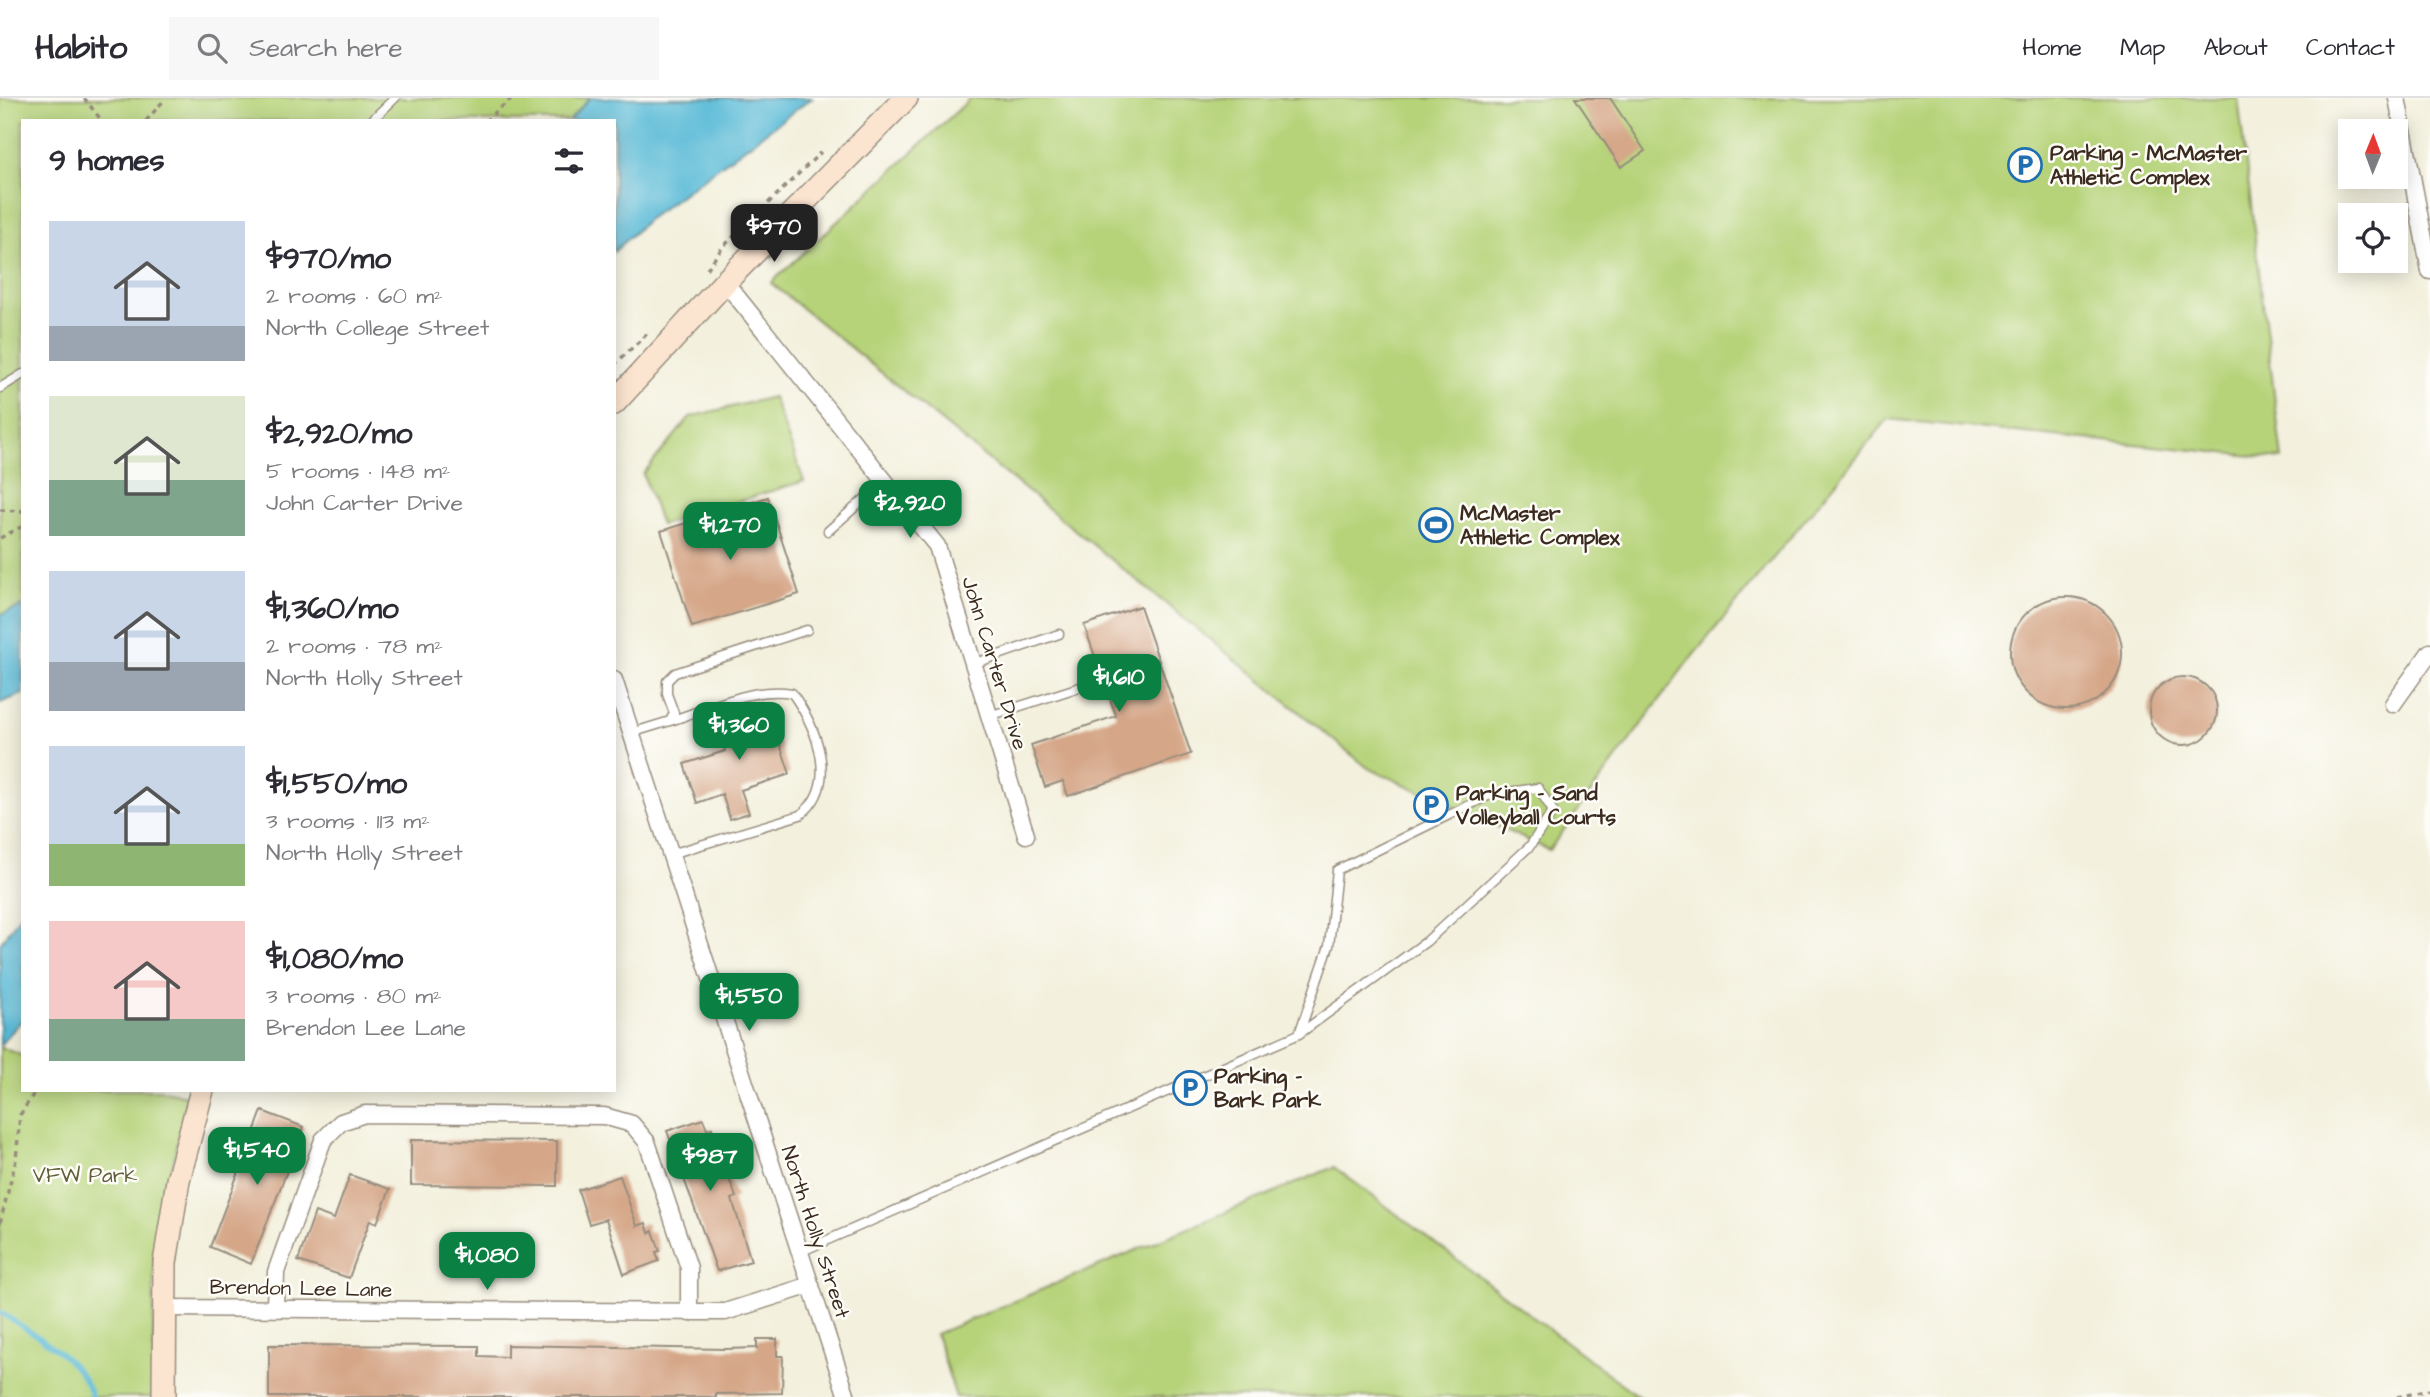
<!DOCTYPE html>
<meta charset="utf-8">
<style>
:root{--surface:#fff;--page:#f7f7f7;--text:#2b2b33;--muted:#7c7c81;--line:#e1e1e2;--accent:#0b8043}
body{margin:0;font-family:"Architects Daughter",sans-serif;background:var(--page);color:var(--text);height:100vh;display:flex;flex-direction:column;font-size:26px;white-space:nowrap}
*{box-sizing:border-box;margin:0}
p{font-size:23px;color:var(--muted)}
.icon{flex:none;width:38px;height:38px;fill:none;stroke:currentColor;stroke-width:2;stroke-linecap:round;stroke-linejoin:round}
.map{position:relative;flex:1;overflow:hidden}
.sheet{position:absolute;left:21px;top:21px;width:595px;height:973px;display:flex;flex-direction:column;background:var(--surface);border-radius:0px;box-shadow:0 4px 18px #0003}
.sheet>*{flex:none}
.needle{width:46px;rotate:1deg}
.tools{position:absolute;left:2338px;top:21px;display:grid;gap:14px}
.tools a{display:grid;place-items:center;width:70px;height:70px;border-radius:0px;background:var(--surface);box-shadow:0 4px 18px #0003;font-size:35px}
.price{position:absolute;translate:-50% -60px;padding:0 16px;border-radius:14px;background:var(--accent);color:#fff;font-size:23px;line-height:46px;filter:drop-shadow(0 2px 4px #0008)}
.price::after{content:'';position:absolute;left:50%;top:42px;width:21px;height:16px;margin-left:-10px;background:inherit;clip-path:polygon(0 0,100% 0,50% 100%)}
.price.current{background:#222;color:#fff}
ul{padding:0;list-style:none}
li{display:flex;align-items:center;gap:21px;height:175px;padding:0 28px}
li span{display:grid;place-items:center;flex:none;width:196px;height:140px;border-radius:0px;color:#555}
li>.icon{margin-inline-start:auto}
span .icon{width:84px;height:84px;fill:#fffc;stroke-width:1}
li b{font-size:30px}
h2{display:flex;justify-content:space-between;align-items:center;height:84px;padding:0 28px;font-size:30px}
header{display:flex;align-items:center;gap:42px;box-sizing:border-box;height:98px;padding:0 35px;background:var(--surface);border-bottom:2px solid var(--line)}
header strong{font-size:33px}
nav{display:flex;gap:38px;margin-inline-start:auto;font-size:24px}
.search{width:490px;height:63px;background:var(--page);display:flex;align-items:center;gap:18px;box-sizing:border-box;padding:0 24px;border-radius:0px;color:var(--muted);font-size:26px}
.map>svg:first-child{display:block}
</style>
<header>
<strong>Habito</strong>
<div class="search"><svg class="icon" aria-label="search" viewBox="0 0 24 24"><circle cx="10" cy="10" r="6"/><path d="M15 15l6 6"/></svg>Search here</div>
<nav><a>Home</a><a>Map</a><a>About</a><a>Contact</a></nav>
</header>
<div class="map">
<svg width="2430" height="1299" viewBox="0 0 2430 1299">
<rect width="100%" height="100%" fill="#fdfcf7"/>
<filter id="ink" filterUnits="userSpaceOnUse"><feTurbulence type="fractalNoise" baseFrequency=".0143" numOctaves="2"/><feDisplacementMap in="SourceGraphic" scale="14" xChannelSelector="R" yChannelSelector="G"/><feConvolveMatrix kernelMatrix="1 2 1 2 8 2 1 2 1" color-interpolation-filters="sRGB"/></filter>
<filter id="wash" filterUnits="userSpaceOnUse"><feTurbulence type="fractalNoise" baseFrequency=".00686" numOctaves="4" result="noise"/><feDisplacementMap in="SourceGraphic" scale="28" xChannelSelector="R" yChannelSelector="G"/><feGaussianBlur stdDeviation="1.57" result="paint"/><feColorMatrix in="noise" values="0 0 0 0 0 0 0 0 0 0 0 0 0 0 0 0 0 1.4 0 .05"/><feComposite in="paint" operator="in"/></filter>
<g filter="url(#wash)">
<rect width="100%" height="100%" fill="#f3f0dd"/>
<!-- green -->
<path fill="#b6d379" stroke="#787e4c" stroke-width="2" d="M 0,0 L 590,0 L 569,23 L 23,23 L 23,508 L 0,517 Z
M 971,0 L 2238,0 L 2282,361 L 1888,321 L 1686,566 L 1549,752 L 1368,670 L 771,185 Z
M 773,299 L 804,383 L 661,427 L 643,376 L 690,319 Z
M 0,949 L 23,958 L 23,992 L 161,992 L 187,998 L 154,1155 L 153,1299 L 0,1299 Z
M 1334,1069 L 1639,1299 L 956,1299 L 936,1236 Z"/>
<!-- water -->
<path fill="#59bad7" stroke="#4a727a" stroke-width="2" d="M 590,0 L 812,0 L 647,122 L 614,154 L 614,23 L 569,23 Z
M 23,508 L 23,596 L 0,605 L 0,517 Z
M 23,813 L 23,921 L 0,947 L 0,846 Z"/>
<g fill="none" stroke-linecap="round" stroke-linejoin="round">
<!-- stream -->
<path stroke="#59bad7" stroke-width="5" d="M 0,1214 C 33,1236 80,1260 92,1299"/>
</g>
<g id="blocks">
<!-- building -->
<path fill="#d5a687" d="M 1575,0 L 1610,0 L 1645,53 L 1621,69 Z
M 768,399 L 799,496 L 692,529 L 661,433 Z
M2010 555a56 56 0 1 1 112 0a56 56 0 1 1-112 0Z
M 1140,508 L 1191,656 L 1068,698 L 1063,683 L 1045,689 L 1031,647 L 1116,618 L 1084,527 Z
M2149 613a34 34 0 1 1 68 0a34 34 0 1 1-68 0Z
M 768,610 L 790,676 L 741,692 L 749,715 L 730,721 L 722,696 L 697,705 L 684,666 L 725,653 L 717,627 Z
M 262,1013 L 304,1029 L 251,1166 L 210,1149 Z
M 703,1021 L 707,1031 L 712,1030 L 723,1080 L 728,1078 L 736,1099 L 732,1101 L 751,1163 L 717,1173 L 667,1033 Z
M 411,1042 L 557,1043 L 557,1088 L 411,1087 Z
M 350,1077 L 390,1091 L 377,1125 L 370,1122 L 349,1180 L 298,1163 L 315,1114 L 334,1121 Z
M 620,1078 L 637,1128 L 646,1125 L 649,1135 L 653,1133 L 660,1153 L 656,1154 L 659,1163 L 624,1176 L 606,1121 L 589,1126 L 578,1092 Z
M 757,1241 L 777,1241 L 777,1258 L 783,1258 L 782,1295 L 716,1296 L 716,1299 L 269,1299 L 269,1247 L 479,1248 L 479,1258 L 507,1259 L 507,1247 L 726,1251 L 757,1250 Z"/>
</g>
</g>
<g filter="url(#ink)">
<use href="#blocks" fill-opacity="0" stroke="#978d7e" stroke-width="2"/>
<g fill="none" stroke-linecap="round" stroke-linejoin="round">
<!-- lane casing -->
<g stroke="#978d7e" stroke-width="11">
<path id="lane" d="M 371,23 L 395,0
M 0,290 L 23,276
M 828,433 L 886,382
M 973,566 L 1059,536
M 989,618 L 1083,588
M 670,623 C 708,611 752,588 792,595 C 817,630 840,687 800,717 L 671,756
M 631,635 L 670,623 L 674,615 L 667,596 L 667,583 L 675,575 L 807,532
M 800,1154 L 1299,936 L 1427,843 L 1530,748 L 1553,713 L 1538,690 L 1492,696 L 1337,772 L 1329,848 L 1299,936"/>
</g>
<!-- street casing -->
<g stroke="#978d7e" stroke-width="19">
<path id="street" d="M 2397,0 L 2430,173
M 725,184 L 937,448 L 1026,737
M 614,582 L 847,1299
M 2393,606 L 2430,554
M 164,1210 L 725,1214 L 811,1187
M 275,1210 L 276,1174 L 323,1042 L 341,1024 L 365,1016 L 604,1018 L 632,1026 L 647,1044 L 689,1170 L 689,1215"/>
</g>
<!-- secondary casing -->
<g stroke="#978d7e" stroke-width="26">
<path id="secondary" d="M 614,305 L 725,184 L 906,0
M 164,1299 L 165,1165 L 178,1082 L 202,992"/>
</g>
<!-- path -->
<path stroke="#978d7e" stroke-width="3.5" stroke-dasharray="5 5" stroke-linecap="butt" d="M 84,0 L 102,23
M 146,23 L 165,1
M 485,23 L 512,0
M 707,171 L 722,150 L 821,54
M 614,267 L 650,233
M 0,412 L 23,413
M 0,440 L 23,428
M 0,1125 L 16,1062 L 20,1017 L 36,992
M 2397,1299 L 2430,1292"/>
<!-- lane -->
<use href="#lane" stroke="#fff" stroke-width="8"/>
<!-- street -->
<use href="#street" stroke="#fff" stroke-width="16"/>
<!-- secondary -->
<use href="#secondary" stroke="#fce5d0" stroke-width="23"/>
</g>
</g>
<!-- icons -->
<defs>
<g id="parking-ring" transform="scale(1.75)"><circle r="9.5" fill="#fdfcf7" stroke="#1f6fb2" stroke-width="1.5"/><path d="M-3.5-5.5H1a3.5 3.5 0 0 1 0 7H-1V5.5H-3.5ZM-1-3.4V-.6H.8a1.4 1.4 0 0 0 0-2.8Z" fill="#1f6fb2"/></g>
<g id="stadium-ring" transform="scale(1.75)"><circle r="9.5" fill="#fdfcf7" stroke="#1f6fb2" stroke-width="1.5"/><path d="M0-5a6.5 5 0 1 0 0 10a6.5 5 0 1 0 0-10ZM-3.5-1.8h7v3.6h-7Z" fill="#1f6fb2"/></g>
</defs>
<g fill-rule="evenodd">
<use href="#parking-ring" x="2025" y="67"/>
<use href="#stadium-ring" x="1436" y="427"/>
<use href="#parking-ring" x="1431" y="707"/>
<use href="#parking-ring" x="1190" y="990"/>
</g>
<g text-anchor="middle" stroke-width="5" stroke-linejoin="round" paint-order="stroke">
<!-- poi labels -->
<g font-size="21" font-weight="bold" fill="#3b2a1e" stroke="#fdfcf7" text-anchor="start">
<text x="2050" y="62">Parking - McMaster<tspan x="2050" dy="24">Athletic Complex</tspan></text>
<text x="1460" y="422">McMaster<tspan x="1460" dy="24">Athletic Complex</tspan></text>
<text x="1456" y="702">Parking - Sand<tspan x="1456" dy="24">Volleyball Courts</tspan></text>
<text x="1214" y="985">Parking -<tspan x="1214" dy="24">Bark Park</tspan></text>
</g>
<!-- street labels -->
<g font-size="21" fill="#3b2a1e" stroke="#fdfcf7">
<text transform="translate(995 565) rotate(73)" y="7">John Carter Drive</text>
<text transform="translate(816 1134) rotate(72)" y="7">North Holly Street</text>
<text transform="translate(301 1190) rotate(1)" y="7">Brendon Lee Lane</text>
</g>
<!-- park labels -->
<g font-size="21" fill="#605d39" stroke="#fdfcf7">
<text x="85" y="1084">VFW Park</text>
</g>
</g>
</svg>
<div class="tools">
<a><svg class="needle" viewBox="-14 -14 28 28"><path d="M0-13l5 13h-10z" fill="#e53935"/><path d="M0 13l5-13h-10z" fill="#7c7c81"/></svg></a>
<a><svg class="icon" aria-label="locate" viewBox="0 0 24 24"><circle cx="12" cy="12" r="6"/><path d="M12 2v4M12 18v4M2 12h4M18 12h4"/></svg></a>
</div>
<b class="price current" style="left:774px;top:166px">$970</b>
<b class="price" style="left:910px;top:442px">$2,920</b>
<b class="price" style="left:730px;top:464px">$1,270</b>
<b class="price" style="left:1119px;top:616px">$1,610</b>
<b class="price" style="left:739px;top:664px">$1,360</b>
<b class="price" style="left:749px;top:935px">$1,550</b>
<b class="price" style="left:257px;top:1089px">$1,540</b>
<b class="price" style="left:710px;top:1095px">$987</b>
<b class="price" style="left:487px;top:1194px">$1,080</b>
<section class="sheet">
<h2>9 homes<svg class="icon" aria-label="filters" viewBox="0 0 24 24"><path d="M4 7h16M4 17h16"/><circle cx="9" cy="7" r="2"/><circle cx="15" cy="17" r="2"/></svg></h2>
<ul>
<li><span style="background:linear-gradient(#c9d6e8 75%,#9aa5b1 0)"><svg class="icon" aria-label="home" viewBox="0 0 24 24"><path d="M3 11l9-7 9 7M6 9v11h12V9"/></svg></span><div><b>$970/mo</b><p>2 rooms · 60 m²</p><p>North College Street</p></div></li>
<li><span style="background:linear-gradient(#dfe7d0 60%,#7fa58c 0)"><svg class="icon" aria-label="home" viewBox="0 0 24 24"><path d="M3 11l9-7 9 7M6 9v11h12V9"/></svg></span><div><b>$2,920/mo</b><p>5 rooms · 148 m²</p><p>John Carter Drive</p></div></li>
<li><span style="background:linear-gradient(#c9d6e8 65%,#9aa5b1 0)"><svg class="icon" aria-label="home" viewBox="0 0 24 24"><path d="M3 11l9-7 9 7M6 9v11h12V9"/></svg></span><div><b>$1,360/mo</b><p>2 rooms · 78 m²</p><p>North Holly Street</p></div></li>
<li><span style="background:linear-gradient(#c9d6e8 70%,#8fb573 0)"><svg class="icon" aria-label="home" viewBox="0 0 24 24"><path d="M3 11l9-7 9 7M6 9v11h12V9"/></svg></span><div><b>$1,550/mo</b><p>3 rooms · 113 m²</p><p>North Holly Street</p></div></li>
<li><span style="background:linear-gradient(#f6c9c9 70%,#7fa58c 0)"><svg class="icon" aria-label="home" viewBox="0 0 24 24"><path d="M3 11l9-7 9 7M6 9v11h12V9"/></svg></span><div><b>$1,080/mo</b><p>3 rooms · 80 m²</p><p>Brendon Lee Lane</p></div></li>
</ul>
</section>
</div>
